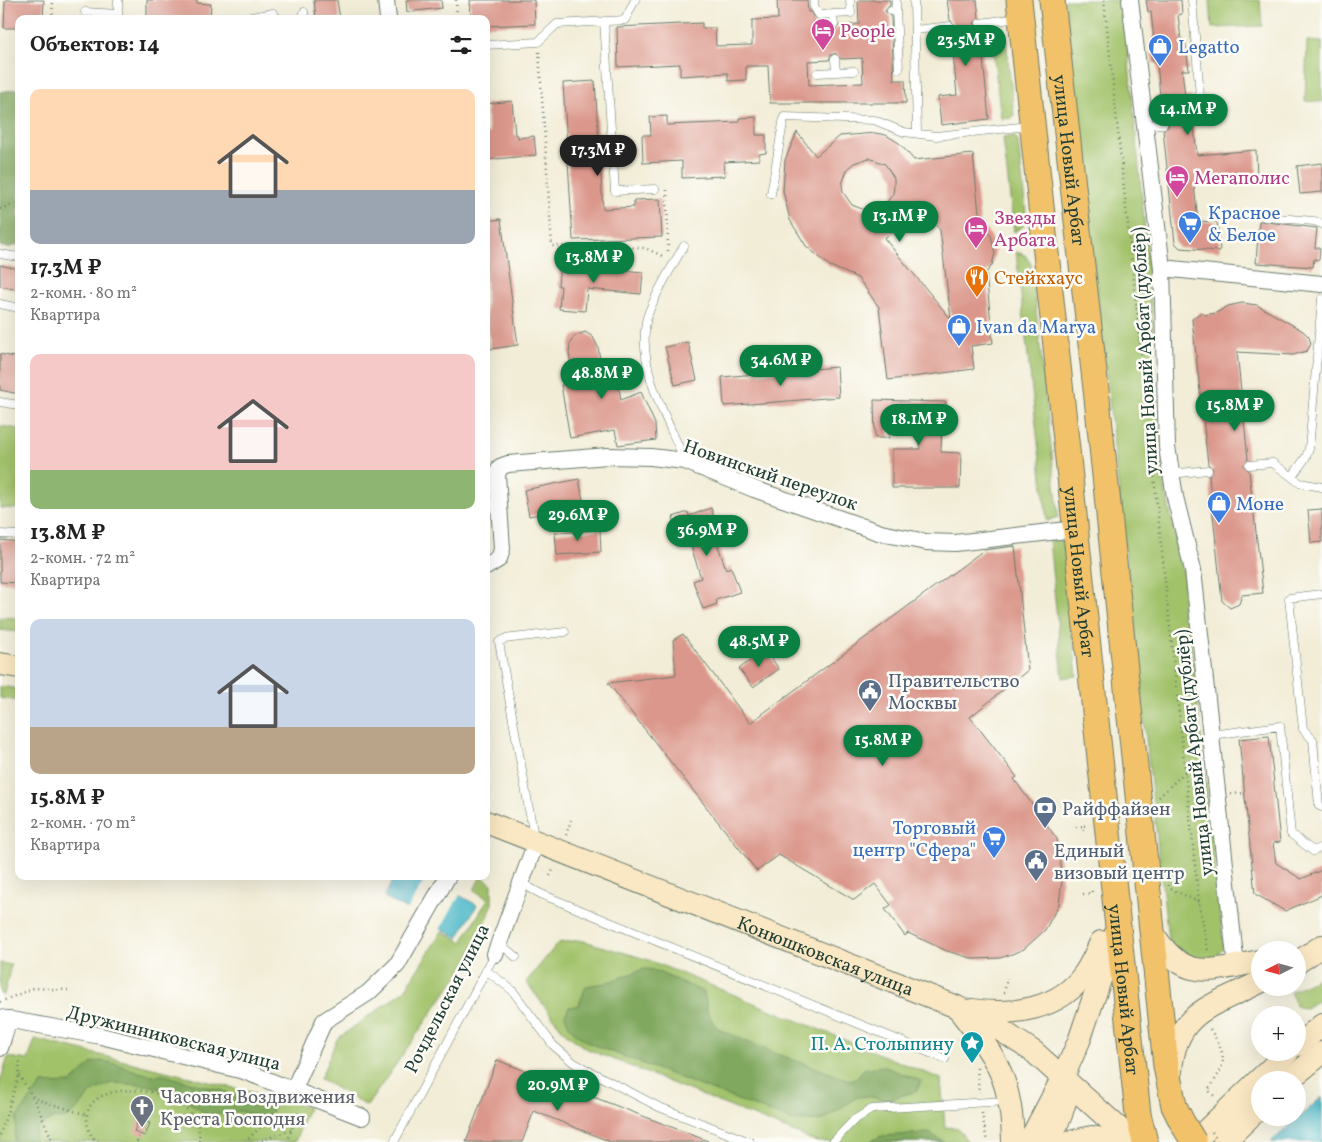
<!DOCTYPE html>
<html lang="ru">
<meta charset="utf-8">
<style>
:root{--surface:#fff;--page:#f2f2f2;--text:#222;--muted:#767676;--accent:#0b8043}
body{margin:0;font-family:Vollkorn,serif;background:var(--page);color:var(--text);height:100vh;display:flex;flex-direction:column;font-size:19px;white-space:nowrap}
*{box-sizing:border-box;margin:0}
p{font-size:16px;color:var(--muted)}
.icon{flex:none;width:28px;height:28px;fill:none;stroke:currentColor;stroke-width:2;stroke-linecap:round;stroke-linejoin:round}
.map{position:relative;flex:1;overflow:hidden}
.drawer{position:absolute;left:15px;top:15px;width:475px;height:865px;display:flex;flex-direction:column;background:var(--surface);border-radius:10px;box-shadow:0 5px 20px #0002}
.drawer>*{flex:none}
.needle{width:32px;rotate:264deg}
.tools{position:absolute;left:1251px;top:941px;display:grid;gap:10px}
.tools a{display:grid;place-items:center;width:55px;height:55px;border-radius:50%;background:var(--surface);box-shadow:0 5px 20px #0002;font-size:25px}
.price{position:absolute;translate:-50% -42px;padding:0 11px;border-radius:18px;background:var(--accent);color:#fff;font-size:16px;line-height:32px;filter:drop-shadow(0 1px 2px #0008)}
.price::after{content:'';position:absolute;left:50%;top:30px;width:15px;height:11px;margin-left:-8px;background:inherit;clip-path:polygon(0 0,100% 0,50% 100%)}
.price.on{background:#222;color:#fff}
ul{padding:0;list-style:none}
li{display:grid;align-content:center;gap:10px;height:265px;padding:0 15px}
li span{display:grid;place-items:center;height:155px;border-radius:10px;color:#555}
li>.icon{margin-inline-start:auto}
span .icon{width:90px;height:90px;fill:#fffc;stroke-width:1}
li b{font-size:21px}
h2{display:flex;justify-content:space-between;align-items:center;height:60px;padding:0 15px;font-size:21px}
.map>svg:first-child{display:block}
</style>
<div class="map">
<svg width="1322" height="1142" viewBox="0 0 1322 1142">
<rect width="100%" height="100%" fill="#fdfcf7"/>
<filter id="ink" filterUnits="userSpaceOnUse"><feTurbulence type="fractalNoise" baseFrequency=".02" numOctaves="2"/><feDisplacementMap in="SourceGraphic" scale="10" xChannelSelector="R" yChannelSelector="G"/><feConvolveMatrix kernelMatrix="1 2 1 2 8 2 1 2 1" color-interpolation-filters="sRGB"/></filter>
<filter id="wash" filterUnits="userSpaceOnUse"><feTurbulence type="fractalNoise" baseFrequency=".0096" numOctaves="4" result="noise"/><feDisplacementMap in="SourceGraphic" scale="20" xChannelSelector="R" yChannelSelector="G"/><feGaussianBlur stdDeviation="1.12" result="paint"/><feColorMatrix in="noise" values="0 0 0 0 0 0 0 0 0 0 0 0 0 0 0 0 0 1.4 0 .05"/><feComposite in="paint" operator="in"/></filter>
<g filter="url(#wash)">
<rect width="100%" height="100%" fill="#f2edd7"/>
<!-- green -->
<path fill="#a2c26a" stroke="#60804f" d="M 1065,0 L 1123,0 L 1148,262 L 1162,474 L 1183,572 L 1224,948 C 1209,964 1203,961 1182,958 L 1168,939 Z
M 1210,0 L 1260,0 L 1262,26 L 1212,28 Z
M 1006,39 L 1014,115 L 1012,118 L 1001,119 L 992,41 Z
M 1307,41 L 1322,42 L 1322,102 L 1305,101 Z
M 1014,136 L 1018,141 L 1026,213 L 1023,226 L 1014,232 L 1003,138 Z
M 1016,252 L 1025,255 L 1031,264 L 1058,510 L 1058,517 L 1047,521 Z
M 0,426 L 19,429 L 19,509 L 0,508 Z
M 1055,539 L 1061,541 L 1064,549 L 1077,676 L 1063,678 L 1049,540 Z
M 0,617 L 19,618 L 19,632 L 0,630 Z
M 0,686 L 19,689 L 19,701 L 0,698 Z
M 481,876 L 492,884 L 492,906 L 469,959 L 367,1106 L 320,1079 L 337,1039 L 404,991 L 442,931 L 462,942 L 488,899 L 474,890 Z
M 580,940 L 646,959 L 941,1079 L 945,1127 L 958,1128 L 968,1142 L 817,1142 L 585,1048 L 564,1032 L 526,982 L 558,943 Z
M 0,963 L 11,965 L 4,995 L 0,994 Z
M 1322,976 L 1322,997 L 1306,1008 L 1297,1007 L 1290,992 Z
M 35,1039 L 287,1101 L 308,1108 L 295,1142 L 0,1142 L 0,1082 L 8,1057 L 28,1060 Z"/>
<!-- forest -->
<path fill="#81a85e" stroke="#507249" d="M 19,89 L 19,244 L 8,248 L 0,246 L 0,92 Z
M 644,969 L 653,970 L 704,992 L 708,1013 L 713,1023 L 720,1030 L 769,1051 L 849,1080 L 858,1077 L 864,1069 L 883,1066 L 921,1081 L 917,1091 L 887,1100 L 867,1096 L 857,1097 L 823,1120 L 793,1121 L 591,1044 C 578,1036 568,1030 565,1015 L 569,1007 L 579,1005 L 586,986 L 606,983 Z
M 100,1061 C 122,1062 141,1078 163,1075 L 224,1091 L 241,1100 L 250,1100 L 257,1097 L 266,1099 L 273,1106 L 268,1115 L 259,1117 L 240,1111 L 209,1116 L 173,1092 L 147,1085 L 111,1083 L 92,1092 L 73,1114 L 63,1119 L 54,1118 L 37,1128 L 34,1142 L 14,1142 L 17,1117 L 42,1084 L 71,1083 L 92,1063 Z
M 929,1133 L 944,1142 L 868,1142 L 882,1136 Z"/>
<!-- water -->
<path fill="#4bb7c8" stroke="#357a7e" d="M 395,876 L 425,876 L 477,905 L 458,938 L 384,897 Z
M 1322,1097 L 1322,1142 L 1271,1142 Z"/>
<!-- pier -->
<path fill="#f2edd7" d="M 427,876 L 461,893 L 439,931 L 406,912 Z"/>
<g id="blocks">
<!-- building -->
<path fill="#db978b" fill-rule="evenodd" d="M 5,0 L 44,0 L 43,19 L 19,19 L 19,28 L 4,28 Z
M 147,0 L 197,0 L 197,3 L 211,4 L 210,19 L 147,19 Z
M 314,0 L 337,0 L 340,19 L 316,19 Z
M 406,0 L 441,0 L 442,8 L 407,12 Z
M 470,0 L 534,0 L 535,24 L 486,26 L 486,19 L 471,19 Z
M 777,0 L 807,0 L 808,12 L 811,12 L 813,16 L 814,26 L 828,25 L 834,31 L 840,25 L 859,24 L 858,0 L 890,0 L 890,5 L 885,11 L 891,17 L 894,80 L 905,80 L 906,103 L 770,103 L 768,66 L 746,66 L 746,80 L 728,81 L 728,73 L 680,76 L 680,64 L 618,67 L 617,27 L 702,23 L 702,28 L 715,28 L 716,46 L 752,45 L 752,20 L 778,19 ZM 835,53 L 841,59 L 862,58 L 863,83 L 809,85 L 808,61 L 829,60 L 831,55 Z
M 947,0 L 977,0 L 979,18 L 974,23 L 980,29 L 989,119 L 941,125 L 938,97 L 957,95 L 951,32 L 955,25 L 950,20 Z
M 1146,0 L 1181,0 L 1182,14 L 1178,15 L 1181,40 L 1185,40 L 1189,70 L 1182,70 L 1185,97 L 1191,96 L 1193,115 L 1188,121 L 1194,127 L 1197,155 L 1256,150 L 1257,179 L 1194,185 L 1198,221 L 1217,222 L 1220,251 L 1180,248 L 1175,243 L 1163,130 L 1168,127 L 1169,123 L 1162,118 L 1161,108 L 1158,108 L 1156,96 L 1160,96 L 1157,63 L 1153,63 L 1151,50 L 1155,50 L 1151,12 L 1148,12 Z
M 595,81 L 603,209 L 634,207 L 634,200 L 660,199 L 662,237 L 573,240 L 563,83 Z
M 512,101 L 515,135 L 518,135 L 518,138 L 534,136 L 536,155 L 486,160 L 486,134 L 489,133 L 486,104 Z
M 667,116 L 667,125 L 739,122 L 739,118 L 756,117 L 756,135 L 766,135 L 766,153 L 759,154 L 759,160 L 724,162 L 725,176 L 682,178 L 682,161 L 643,163 L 642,135 L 651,135 L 650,117 Z
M 797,132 L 816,156 L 840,136 L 875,133 L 886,135 L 899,143 L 914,160 L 973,154 L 980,223 L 991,236 L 995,253 L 992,265 L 986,273 L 993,343 L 971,346 L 974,369 L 888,380 L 879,307 L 858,278 L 830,266 L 806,246 L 790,220 L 783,191 L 785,160 ZM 869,158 L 885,164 L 894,178 L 894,186 L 893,194 L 883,207 L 867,211 L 852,205 L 843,192 L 842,184 L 848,168 L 854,163 ZM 917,203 L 940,230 L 951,319 L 884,238 L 897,230 L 909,218 Z
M 1322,163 L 1322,192 L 1300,194 L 1297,166 Z
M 501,219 L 518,345 L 491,349 L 486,312 L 486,221 Z
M 1259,221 L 1317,228 L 1315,248 L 1320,248 L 1319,260 L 1314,259 L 1313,267 L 1256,263 Z
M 560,264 L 643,272 L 641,294 L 587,289 L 585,311 L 559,309 L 561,286 L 558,286 Z
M 0,265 L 19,269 L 19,290 L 0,286 Z
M 1242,303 L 1257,305 L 1303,331 L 1309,337 L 1311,344 L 1307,351 L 1293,355 L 1237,352 L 1248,459 L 1244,466 L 1249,471 L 1263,593 L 1242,595 L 1239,604 L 1230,608 L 1222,601 L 1209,476 L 1213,469 L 1208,464 L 1192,319 L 1201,312 L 1205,315 L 1216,313 L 1228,306 Z
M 585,332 L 593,337 L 598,347 L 603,379 L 617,376 L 621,400 L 641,392 L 655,424 L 656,440 L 618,445 L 615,430 L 570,438 L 561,385 L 574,383 L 569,353 L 570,344 L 574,336 Z
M 688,342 L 697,380 L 675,385 L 665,347 Z
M 0,354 L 19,358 L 19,394 L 0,390 Z
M 837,367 L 839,397 L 724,406 L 722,377 Z
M 874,400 L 946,402 L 946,415 L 942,415 L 941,452 L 961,453 L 960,488 L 892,488 L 892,449 L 920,449 L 920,423 L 889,423 L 889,438 L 875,438 Z
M 579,479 L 584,505 L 529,516 L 524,490 Z
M 711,508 L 719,533 L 714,534 L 726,569 L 731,567 L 740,592 L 716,600 L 717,604 L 703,609 L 693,581 L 701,578 L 690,543 L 682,545 L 673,517 L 688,512 L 689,516 Z
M 1322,509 L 1322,542 L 1311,543 L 1308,510 Z
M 600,530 L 601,552 L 557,555 L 555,533 Z
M 0,540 L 19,542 L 19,583 L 0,582 Z
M 1015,546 L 1028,670 L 970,717 L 1017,777 L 1014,779 L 1057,839 L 1062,880 L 1059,904 L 1045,930 L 1024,949 L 1012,954 L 1000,958 L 974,959 L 947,951 L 908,933 L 905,936 L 885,909 L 891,905 L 875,884 L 854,900 L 779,855 L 757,871 L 608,683 L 676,675 L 673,640 L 683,634 L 750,723 L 984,550 Z
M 765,649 L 779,669 L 753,687 L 739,669 Z
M 1269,736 L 1280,842 L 1273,843 L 1276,863 L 1301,879 L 1322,870 L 1322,895 L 1285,911 L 1255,894 L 1239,739 Z
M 497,1060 L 708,1141 L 707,1142 L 611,1142 L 534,1111 L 522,1142 L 466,1142 Z
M 138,1120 L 150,1123 L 145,1136 L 134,1132 Z"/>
</g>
</g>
<g filter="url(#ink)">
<use href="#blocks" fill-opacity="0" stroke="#697b6d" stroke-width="1"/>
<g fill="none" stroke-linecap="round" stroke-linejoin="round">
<!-- lane casing -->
<g stroke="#697b6d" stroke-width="9">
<path id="lane" d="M 814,0 L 814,7 L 819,15 L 851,13 L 850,0
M 896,0 L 896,11
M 914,0 L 917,133
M 1192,0 L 1202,120 L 1194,121
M 891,11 L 896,11 L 899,69
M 85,12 L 118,14
M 304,12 L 305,19
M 833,14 L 834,25
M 118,18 L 118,0
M 240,19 L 273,13 L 278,19
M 604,21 L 615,191 L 655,189
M 980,23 L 1019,18
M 915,30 L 950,26
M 486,45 L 538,42 L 557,24 L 625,20 L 635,0
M 835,59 L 836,72
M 817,73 L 854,71
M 1145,125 L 1163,124
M 771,194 L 784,117 L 874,120 L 904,132 L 936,136 L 1029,126
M 1265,217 L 1314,221 L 1322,224
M 684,246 C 675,261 648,307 646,322 C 638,371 667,418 685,461
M 0,254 L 19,257
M 0,304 L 19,308
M 0,402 L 19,405
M 1249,465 L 1273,463 L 1300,483 L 1322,487
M 1171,474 L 1208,470
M 1292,477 L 1306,457 L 1309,449 L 1322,299
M 0,534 L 19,535
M 1322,594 L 1289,598 L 1303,729 L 1313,740 L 1319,806 L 1322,807
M 1211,735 L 1280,726 L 1291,834 L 1313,851 L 1322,847
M 534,837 L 499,642 L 504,639 L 565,632
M 521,883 L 541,894 L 945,1059
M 499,943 L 516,957
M 486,970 L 512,990 L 553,1045 L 574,1063 L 659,1107 L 750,1142
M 394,1142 L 495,954
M 833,1142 L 854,1120 L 872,1109 L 1006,1101"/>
</g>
<!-- street casing -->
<g stroke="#697b6d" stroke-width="18">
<path id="street" d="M 386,0 L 388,19
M 1130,0 L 1162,268 L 1167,447 L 1175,497 L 1193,570 L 1236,966
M 1162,268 L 1322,284
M 486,567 L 499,559 L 502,549 L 497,475 L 500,467 L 508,464 L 608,456 L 651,457 L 685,461 L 754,489 L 881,533 L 926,542 L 955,543 L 1076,529
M 495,954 L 536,842
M 0,1018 L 101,1036 L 244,1071 L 362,1117
M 0,1048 L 9,1019
M 294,1089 L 324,1021 L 368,993 L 397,965 L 448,876"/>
</g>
<!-- secondary casing -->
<g stroke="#697b6d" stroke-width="24">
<g id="secondary">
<path d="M 0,664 L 19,667"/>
<path id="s1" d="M 486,822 L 957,1007 L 1002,1031 L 1034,1052 L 1134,1142"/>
<path d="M 1152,932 C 1184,983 1208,971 1260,961"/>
<path d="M 1298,962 L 1322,946"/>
<path d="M 972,1010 C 1012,1016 1060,1010 1085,973 C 1091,964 1096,953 1101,942"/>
<path d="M 962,1014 C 998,1059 1012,1083 1013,1142"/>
<path d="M 1298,1045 L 1322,1025"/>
<path d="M 1171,1071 C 1175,1011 1213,1006 1260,982"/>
<path d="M 1289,1080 L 1322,1053"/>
<path d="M 1029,1142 L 1063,1077 L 1079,1041 L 1118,927"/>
<path d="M 1049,1142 L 1061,1115 L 1068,1092"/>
<path d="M 1070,1142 L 1092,1137 L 1121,1142"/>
<path d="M 1194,1142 L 1288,1052"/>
<path d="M 1224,1142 L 1260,1107"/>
</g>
</g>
<!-- primary casing -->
<g stroke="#697b6d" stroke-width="27">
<g id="primary">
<path id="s2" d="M 1019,0 L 1138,1114 L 1145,1142"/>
<path id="s3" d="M 1052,0 L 1097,398 L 1166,1066 L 1174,1106 L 1183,1124"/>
</g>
</g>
<!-- path -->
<path stroke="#697b6d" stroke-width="2.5" stroke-dasharray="1 4" stroke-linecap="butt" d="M 456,0 L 457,19
M 1104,0 L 1150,434
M 52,19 L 53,0
M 539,52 L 552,246 L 645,248 L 665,257
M 667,190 L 668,252
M 0,209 L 19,202
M 1153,467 L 1199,902 L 1208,951
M 1231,794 L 1244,793
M 1159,797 L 1185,772
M 1076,827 L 1084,826
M 1084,831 L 1084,826 L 1089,825
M 566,835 L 571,820
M 550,876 L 554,868
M 1168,880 L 1169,888 L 1199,902
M 1083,894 L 1092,893 L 1091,888
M 1004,993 L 1007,978
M 0,1002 L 34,988 L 68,990
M 1210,1029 C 1227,1056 1228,1063 1208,1090 L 1214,1096 L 1211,1098
M 977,1068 L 979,1093
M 19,1075 L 34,1099 L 53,1142
M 36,1099 L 87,1115
M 982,1113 L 987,1142
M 0,1135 L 19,1075 L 20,1059
M 98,1142 C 90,1136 87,1128 87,1118 C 86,1073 207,1084 199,1142
M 137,1142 L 139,1137
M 245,1142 L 285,1103
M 257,1142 L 291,1130
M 287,1142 L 299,1109"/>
<!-- lane -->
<use href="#lane" stroke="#fff" stroke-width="8"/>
<!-- street -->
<use href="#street" stroke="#fff" stroke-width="16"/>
<!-- secondary -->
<use href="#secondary" stroke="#fae7c3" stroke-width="22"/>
<!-- primary -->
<use href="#primary" stroke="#f2c26a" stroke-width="25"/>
<!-- primary-bridge casing -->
<g stroke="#697b6d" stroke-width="27" stroke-linecap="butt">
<path id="primary-bridge" d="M 1183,1124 L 1194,1142"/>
</g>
<!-- path-bridge -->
<path stroke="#697b6d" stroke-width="2.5" stroke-dasharray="1 4" stroke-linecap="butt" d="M 1212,1132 L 1218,1142"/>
<!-- primary-bridge -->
<use href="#primary-bridge" stroke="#f2c26a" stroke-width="25"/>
</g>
</g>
<!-- icons -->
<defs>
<g id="hotel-pin" transform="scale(1.25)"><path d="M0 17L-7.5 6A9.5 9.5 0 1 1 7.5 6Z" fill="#d1479c" stroke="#fdfcf7"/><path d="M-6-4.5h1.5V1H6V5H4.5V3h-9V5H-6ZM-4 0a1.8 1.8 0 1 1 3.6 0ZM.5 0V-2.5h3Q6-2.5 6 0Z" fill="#fff"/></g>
<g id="shop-pin" transform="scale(1.25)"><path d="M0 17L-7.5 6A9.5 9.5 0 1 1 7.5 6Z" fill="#3f7fe0" stroke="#fdfcf7"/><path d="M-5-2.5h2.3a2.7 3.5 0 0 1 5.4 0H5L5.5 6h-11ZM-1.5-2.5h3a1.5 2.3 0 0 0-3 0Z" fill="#fff"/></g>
<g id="supermarket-pin" transform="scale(1.25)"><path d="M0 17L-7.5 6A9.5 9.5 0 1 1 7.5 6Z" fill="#3f7fe0" stroke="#fdfcf7"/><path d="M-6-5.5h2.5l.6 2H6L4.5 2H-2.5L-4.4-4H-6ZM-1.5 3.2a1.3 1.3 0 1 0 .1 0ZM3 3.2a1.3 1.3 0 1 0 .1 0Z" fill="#fff"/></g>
<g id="restaurant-pin" transform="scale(1.25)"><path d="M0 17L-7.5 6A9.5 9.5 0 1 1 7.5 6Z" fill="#e8710a" stroke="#fdfcf7"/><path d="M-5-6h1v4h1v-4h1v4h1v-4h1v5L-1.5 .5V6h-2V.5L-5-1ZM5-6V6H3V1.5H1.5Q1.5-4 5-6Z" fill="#fff"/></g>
<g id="civic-pin" transform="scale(1.25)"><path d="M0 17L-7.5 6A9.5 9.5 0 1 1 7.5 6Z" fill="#5c6f8a" stroke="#fdfcf7"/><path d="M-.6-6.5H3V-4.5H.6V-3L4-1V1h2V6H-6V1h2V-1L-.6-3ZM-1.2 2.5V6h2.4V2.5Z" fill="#fff"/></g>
<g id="bank-pin" transform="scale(1.25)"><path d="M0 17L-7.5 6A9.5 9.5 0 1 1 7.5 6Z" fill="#5c6f8a" stroke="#fdfcf7"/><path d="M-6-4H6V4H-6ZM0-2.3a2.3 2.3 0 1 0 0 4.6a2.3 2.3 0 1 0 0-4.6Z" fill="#fff"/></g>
<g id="sight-pin" transform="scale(1.25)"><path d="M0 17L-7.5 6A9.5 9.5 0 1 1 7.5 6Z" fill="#0f9aa8" stroke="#fdfcf7"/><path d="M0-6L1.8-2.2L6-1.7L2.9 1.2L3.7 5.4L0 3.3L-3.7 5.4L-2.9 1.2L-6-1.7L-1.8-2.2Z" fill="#fff"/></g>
<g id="church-pin" transform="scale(1.25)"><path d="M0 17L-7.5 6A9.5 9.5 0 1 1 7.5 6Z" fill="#6b7280" stroke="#fdfcf7"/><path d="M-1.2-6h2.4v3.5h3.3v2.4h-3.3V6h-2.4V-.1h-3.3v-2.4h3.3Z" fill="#fff"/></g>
</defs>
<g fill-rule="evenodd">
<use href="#hotel-pin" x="823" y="30"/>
<use href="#shop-pin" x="1160" y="46"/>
<use href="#hotel-pin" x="1177" y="177"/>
<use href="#supermarket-pin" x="1190" y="223"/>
<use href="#hotel-pin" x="976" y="228"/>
<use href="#restaurant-pin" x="977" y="277"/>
<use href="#shop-pin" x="959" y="326"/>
<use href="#shop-pin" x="1219" y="503"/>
<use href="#civic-pin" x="870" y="691"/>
<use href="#bank-pin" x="1045" y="808"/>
<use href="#supermarket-pin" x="994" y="838"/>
<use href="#civic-pin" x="1036" y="861"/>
<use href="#sight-pin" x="972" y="1043"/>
<use href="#church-pin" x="142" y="1107"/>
</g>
<g text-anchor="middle" stroke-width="5" stroke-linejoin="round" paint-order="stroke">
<!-- hotel labels -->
<g font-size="19" fill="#b23c85" stroke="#fdfcf7" text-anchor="start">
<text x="840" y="37">People</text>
<text x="1194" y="184">Мегаполис</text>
<text x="994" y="224">Звезды<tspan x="994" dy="22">Арбата</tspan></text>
</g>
<!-- shop labels -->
<g font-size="19" fill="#366cbe" stroke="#fdfcf7" text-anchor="start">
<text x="1178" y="53">Legatto</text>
<text x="1208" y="219">Красное<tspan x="1208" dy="22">&amp; Белое</tspan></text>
<text x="976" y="333">Ivan da Marya</text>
<text x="1236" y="510">Моне</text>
<text x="976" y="834" text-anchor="end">Торговый<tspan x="976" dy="22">центр "Сфера"</tspan></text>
</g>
<!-- street labels -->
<g font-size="19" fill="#1f3d34" stroke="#fdfcf7">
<text dy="7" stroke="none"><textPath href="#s3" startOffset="161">улица Новый Арбат</textPath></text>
<text transform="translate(1144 351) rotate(-93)" y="7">улица Новый Арбат (дублёр)</text>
<text transform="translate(771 474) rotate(19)" y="7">Новинский переулок</text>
<text dy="7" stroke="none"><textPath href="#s2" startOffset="575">улица Новый Арбат</textPath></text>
<text transform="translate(1193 753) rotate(-96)" y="7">улица Новый Арбат (дублёр)</text>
<text dy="7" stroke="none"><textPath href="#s1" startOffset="365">Конюшковская улица</textPath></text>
<text dy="7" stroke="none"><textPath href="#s2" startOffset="995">улица Новый Арбат</textPath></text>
<text transform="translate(446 998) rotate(-63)" y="7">Рочдельская улица</text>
<text transform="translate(174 1037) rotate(14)" y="7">Дружинниковская улица</text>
</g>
<!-- food labels -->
<g font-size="19" fill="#c56008" stroke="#fdfcf7" text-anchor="start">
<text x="994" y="284">Стейкхаус</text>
</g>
<!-- service labels -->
<g font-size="19" fill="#4e5e75" stroke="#fdfcf7" text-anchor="start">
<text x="888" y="687">Правительство<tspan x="888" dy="22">Москвы</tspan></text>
<text x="1062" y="815">Райффайзен</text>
<text x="1054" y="857">Единый<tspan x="1054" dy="22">визовый центр</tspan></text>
</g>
<!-- culture labels -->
<g font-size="19" fill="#0d838f" stroke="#fdfcf7" text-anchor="end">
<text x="954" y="1050">П. А. Столыпину</text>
</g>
<!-- worship labels -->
<g font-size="19" fill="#5b616d" stroke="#fdfcf7" text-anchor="start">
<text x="160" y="1103">Часовня Воздвижения<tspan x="160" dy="22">Креста Господня</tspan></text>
</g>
</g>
</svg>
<div class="tools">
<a><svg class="needle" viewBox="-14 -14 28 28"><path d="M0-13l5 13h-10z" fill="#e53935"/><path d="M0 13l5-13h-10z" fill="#767676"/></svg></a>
<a>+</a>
<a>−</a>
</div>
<b class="price" style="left:966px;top:67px">23.5M ₽</b>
<b class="price" style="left:1188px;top:136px">14.1M ₽</b>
<b class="price on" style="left:598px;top:177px">17.3M ₽</b>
<b class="price" style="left:900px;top:243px">13.1M ₽</b>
<b class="price" style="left:594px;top:284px">13.8M ₽</b>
<b class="price" style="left:781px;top:387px">34.6M ₽</b>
<b class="price" style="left:602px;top:400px">48.8M ₽</b>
<b class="price" style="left:1235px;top:432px">15.8M ₽</b>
<b class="price" style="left:919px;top:446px">18.1M ₽</b>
<b class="price" style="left:578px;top:542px">29.6M ₽</b>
<b class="price" style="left:707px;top:557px">36.9M ₽</b>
<b class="price" style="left:759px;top:668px">48.5M ₽</b>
<b class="price" style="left:883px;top:767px">15.8M ₽</b>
<b class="price" style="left:558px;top:1112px">20.9M ₽</b>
<section class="drawer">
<h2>Объектов: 14<svg class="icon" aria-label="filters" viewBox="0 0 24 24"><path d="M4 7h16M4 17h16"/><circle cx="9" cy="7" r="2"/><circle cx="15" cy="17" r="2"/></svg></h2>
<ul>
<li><span style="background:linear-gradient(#ffd9b3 65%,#9aa5b1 0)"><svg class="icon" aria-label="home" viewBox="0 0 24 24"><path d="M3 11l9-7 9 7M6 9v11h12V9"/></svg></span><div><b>17.3M ₽</b><p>2-комн. · 80 m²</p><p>Квартира</p></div></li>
<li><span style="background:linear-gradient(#f6c9c9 75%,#8fb573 0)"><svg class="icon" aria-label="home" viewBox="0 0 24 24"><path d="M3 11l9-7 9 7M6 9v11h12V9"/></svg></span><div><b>13.8M ₽</b><p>2-комн. · 72 m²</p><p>Квартира</p></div></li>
<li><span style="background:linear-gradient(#c9d6e8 70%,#b9a48a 0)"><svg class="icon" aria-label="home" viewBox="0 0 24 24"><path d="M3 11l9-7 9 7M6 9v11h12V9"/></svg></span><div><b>15.8M ₽</b><p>2-комн. · 70 m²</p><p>Квартира</p></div></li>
</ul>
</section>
</div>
